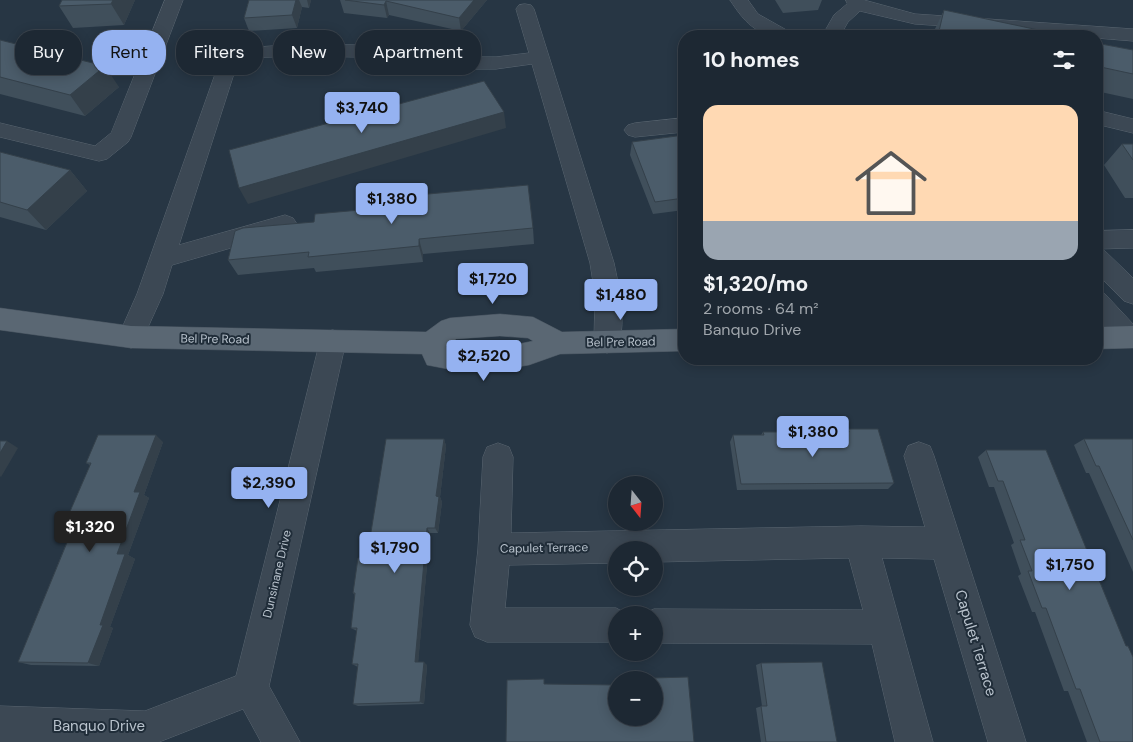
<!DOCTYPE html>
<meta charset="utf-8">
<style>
:root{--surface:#1d2833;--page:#25303b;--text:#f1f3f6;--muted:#a0a6ac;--line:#3b444e;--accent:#95b2f1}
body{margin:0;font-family:"DM Sans",sans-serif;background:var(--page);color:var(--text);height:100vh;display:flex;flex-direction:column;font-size:19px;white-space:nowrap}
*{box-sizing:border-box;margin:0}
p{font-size:16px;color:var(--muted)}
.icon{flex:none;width:28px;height:28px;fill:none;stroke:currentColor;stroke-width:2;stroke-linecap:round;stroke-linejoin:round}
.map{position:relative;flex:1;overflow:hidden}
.side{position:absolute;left:678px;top:30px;width:425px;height:335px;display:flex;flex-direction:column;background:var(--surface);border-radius:20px;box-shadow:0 2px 12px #0003,0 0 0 1px var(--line)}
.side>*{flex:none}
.banner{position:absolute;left:15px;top:30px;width:475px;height:45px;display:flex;gap:10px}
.needle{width:32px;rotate:163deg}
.controls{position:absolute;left:608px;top:476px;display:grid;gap:10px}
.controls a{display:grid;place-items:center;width:55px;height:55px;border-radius:50%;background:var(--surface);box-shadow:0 2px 12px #0003,0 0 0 1px var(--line);font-size:25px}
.price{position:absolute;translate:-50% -42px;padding:0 11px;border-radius:5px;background:var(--accent);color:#111;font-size:16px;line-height:32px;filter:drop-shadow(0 1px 2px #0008)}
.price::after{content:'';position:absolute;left:50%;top:30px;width:15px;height:11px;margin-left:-8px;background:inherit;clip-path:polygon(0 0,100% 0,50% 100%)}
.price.on{background:#222;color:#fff}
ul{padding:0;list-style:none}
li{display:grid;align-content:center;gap:10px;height:265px;padding:0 25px}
li span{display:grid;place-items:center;height:155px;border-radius:15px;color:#555}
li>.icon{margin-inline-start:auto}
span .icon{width:90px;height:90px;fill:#fffc;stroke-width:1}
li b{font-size:21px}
h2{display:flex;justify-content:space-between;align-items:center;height:60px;padding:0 25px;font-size:21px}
.pill{padding:0 18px;border-radius:20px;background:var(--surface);box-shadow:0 2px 12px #0003,0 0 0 1px var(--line);font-size:18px;line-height:45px}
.pill.on{background:var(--accent);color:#111}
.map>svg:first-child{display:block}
</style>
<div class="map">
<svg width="1133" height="742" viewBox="0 0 1133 742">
<rect width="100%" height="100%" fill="#273644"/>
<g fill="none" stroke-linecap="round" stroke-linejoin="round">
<!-- minor casing -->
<g stroke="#5a6671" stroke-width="1">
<path id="minor" d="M 165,0 L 183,0 L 131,137 L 128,142 L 107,159 L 99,161 L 0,137 L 0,123 L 95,146 L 111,133 Z
M 730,0 L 748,0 L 758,14 L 790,32 L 792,36 C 759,38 747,26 730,0 Z
M 846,0 L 864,0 L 915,14 L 1133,29 L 1133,41 L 1096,38 L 1096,36 L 915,24 L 860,11 L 848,22 L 840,36 L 822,36 L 834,15 L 847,4 Z
M 525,4 L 531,5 L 534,9 L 614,263 C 619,287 628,328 616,350 L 607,353 L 598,350 L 594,342 L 595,295 L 590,263 L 532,64 L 496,69 L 442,69 L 357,57 L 304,56 L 239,58 L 179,245 L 285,215 L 293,218 L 297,224 L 293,230 L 172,265 L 163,294 L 140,345 L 131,348 L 122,345 L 118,337 L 137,294 L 224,49 L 304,44 L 357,45 L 442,57 L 496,57 L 529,53 L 516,9 L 519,5 Z
M 1096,110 L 1133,119 L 1133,133 L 1096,124 Z
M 684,118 L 684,132 L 635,137 L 628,135 L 624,130 L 628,125 L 635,123 Z
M 1133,230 L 1133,248 L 1097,249 L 1105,251 L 1133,278 L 1133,304 L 1124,301 L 1096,273 L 1096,231 Z
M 1096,291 L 1105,294 L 1133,324 L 1133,347 C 1119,351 1105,328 1096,319 Z
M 333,330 L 342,333 L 346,341 L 269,686 L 300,742 L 261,742 L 243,709 L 159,742 L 0,742 L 0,706 L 145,711 L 236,676 L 320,341 L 324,333 Z
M 919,442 L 930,446 L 934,456 L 1026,742 L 988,742 L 934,559 L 882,558 L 933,742 L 895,742 L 872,644 L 654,643 L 654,615 L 641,615 L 654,609 L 863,610 L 849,558 L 654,562 L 654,550 L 616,550 L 616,563 L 509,565 L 505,608 L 616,608 L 629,615 L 616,615 L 616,642 L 487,642 L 475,637 L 470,625 L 478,549 L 483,457 L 487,447 L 498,443 L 509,447 L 513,457 L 511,533 L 861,526 L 925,527 L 904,456 L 908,446 Z"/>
</g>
<!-- major casing -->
<g stroke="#45515d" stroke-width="1">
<path id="major" d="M 0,308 L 131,326 L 426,332 L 441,321 L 450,318 L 500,314 L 533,317 L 562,332 L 684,329 L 684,351 L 560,354 L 529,365 L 499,370 L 453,370 L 427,365 L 422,354 L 131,348 L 0,330 ZM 500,336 L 528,338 L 533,341 L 499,348 L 446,347 L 456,339 Z
M 1133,326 L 1133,348 L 1096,349 L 1096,327 Z"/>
</g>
<!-- minor -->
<use href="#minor" fill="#3c4854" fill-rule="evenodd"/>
<!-- major -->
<use href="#major" fill="#5a6773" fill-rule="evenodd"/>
</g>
<!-- wall -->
<path fill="#404f5b" d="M 135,0 L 124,25 L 73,28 L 59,6 Z
M 249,0 L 311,0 L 309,8 L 302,7 L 297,28 L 249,31 L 244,18 Z
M 340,0 L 487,0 L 461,31 L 389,15 L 387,18 L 344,13 Z
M 775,0 L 822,0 L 818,10 L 783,13 Z
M 944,10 L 1067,36 L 932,36 L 934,31 Z
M 0,40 L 119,87 L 85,116 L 0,94 Z
M 1096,43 L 1133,50 L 1133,99 L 1096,91 Z
M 684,135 L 684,210 L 653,214 L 630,155 L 632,142 Z
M 1122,144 L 1133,144 L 1133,198 L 1125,198 L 1104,165 Z
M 0,152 L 70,170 L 87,191 L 46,230 L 0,217 Z
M 533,228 L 534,244 L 423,254 L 423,262 L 316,272 L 314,268 L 238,275 L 228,260 L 235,231 Z
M 848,429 L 894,483 L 888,489 L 737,490 L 730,442 L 733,435 L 761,435 L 763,432 L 846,432 Z
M 444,439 L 446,446 L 440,497 L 442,502 L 438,533 L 430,533 L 418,662 L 427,665 L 424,704 L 358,706 L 353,704 L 358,667 L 352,664 L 357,631 L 351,628 L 355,595 L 353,593 L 367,557 Z
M 1084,439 L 1133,439 L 1133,572 L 1089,473 L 1086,473 L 1074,445 Z
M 163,442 L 144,495 L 149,498 L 128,555 L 135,559 L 110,627 L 113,628 L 99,666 L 31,665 L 18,662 L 73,527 L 65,523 L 90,465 L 86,463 Z
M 986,450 L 1046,450 L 1133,742 L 1087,742 L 1068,691 L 1064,691 L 1035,612 L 1032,612 L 1018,576 L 1021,574 L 1011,545 L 1014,543 L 994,487 L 989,487 L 978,457 Z
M 761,663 L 837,742 L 761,742 L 756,708 L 762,706 L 756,665 Z"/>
<!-- shaded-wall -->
<path fill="#34404a" d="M 113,0 L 135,0 L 124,25 L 111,4 Z
M 296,0 L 299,0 L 302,7 L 297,28 L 292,15 Z
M 307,0 L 311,0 L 309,8 Z
M 474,0 L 487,0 L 461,31 L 459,18 Z
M 386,1 L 389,15 L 387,18 L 384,5 Z
M 105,66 L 119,87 L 85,116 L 70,95 Z
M 504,112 L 506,128 L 248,204 L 239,188 Z
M 70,170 L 87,191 L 46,230 L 27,210 Z
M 419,239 L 423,254 L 423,262 L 419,246 Z
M 156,435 L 163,442 L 144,495 L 149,498 L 128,555 L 135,559 L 110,627 L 113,628 L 99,666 L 88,663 L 100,625 L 117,554 L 134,492 Z
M 444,439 L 446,446 L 440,497 L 442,502 L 438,533 L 435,528 L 436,496 Z
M 7,441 L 18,448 L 1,477 L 0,476 L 0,453 Z
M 427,528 L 430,533 L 418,665 L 415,662 Z
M 424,662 L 427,665 L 424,704 L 420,702 Z"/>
<!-- building -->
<path fill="#4b5c6a" stroke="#34404a" d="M 62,0 L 113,0 L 111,4 L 59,6 Z
M 249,0 L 296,0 L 292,15 L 244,18 Z
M 345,0 L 474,0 L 459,18 L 386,1 L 384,5 Z
M 944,10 L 1067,36 L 963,36 L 939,31 Z
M 0,40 L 105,66 L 70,95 L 0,77 Z
M 1096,43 L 1133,50 L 1133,74 L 1096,66 Z
M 484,81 L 504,112 L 239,188 L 229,150 Z
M 684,135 L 684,198 L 655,202 L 632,142 Z
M 1122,144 L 1133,144 L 1133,160 Z
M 0,152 L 70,170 L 27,210 L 0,202 Z
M 528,185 L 533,228 L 419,239 L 419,246 L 308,257 L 309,252 L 228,260 L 235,231 L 243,228 L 314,222 L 315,214 L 417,205 L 417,195 Z
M 848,429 L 878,429 L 894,483 L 741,484 L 733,435 L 764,435 L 763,432 L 849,432 Z
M 98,435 L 156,435 L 134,492 L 140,492 L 117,554 L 125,554 L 100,625 L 103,625 L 88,663 L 18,662 L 75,523 L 65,523 L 91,463 L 86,463 Z
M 386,439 L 444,439 L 436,496 L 439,497 L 435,528 L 427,528 L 415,662 L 424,662 L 420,702 L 353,704 L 358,664 L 352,664 L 357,628 L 351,628 L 355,593 L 353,593 L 358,558 L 367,557 Z
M 1084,439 L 1133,439 L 1133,540 L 1099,466 L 1096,466 Z
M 0,441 L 7,441 L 0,453 Z
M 986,450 L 1046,450 L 1126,646 L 1128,646 L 1133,657 L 1133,742 L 1100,742 L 1080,689 L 1076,689 L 1046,608 L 1042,608 L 1028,571 L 1032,571 L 1020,540 L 1025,540 L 1003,481 L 998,481 Z
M 822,662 L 837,742 L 766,742 L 761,706 L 767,706 L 761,663 Z
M 688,677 L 694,742 L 506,742 L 507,680 L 544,679 L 544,684 L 616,685 L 616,718 L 654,718 L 654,680 L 653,680 L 653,678 Z"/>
<g text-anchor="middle" stroke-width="4" stroke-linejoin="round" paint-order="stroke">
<!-- street labels -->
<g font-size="12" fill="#b9c3cd" stroke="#202d39">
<text transform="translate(215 339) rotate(1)" y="4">Bel Pre Road</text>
<text transform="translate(621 342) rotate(-1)" y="4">Bel Pre Road</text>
<text transform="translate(544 548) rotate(-1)" y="4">Capulet Terrace</text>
<text transform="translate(277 574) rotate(-77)" y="4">Dunsinane Drive</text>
</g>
<!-- near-street labels -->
<g font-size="15" fill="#b9c3cd" stroke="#202d39">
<text transform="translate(976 643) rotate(73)" y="5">Capulet Terrace</text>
<text x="99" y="731">Banquo Drive</text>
</g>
</g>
</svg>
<div class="controls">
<a><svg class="needle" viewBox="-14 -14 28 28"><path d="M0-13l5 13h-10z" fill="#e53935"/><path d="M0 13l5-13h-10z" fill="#a0a6ac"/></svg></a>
<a><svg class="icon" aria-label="locate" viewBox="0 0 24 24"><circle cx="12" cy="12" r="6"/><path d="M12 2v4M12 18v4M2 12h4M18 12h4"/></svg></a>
<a>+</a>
<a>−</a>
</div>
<b class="price" style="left:362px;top:134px">$3,740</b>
<b class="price" style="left:392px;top:225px">$1,380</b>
<b class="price" style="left:493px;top:305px">$1,720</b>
<b class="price" style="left:621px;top:321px">$1,480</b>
<b class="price" style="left:484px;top:382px">$2,520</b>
<b class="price" style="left:813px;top:458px">$1,380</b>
<b class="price" style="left:269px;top:509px">$2,390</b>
<b class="price on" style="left:90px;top:553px">$1,320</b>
<b class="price" style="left:395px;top:574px">$1,790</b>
<b class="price" style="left:1070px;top:591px">$1,750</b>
<div class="banner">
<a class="pill">Buy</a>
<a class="pill on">Rent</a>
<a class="pill">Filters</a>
<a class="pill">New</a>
<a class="pill">Apartment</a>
</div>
<section class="side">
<h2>10 homes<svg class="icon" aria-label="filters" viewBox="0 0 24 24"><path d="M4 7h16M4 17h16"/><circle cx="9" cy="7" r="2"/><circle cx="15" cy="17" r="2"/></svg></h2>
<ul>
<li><span style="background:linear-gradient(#ffd9b3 75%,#9aa5b1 0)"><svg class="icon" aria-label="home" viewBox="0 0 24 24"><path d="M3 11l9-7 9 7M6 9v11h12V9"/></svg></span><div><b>$1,320/mo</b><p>2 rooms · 64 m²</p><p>Banquo Drive</p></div></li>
</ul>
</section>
</div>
